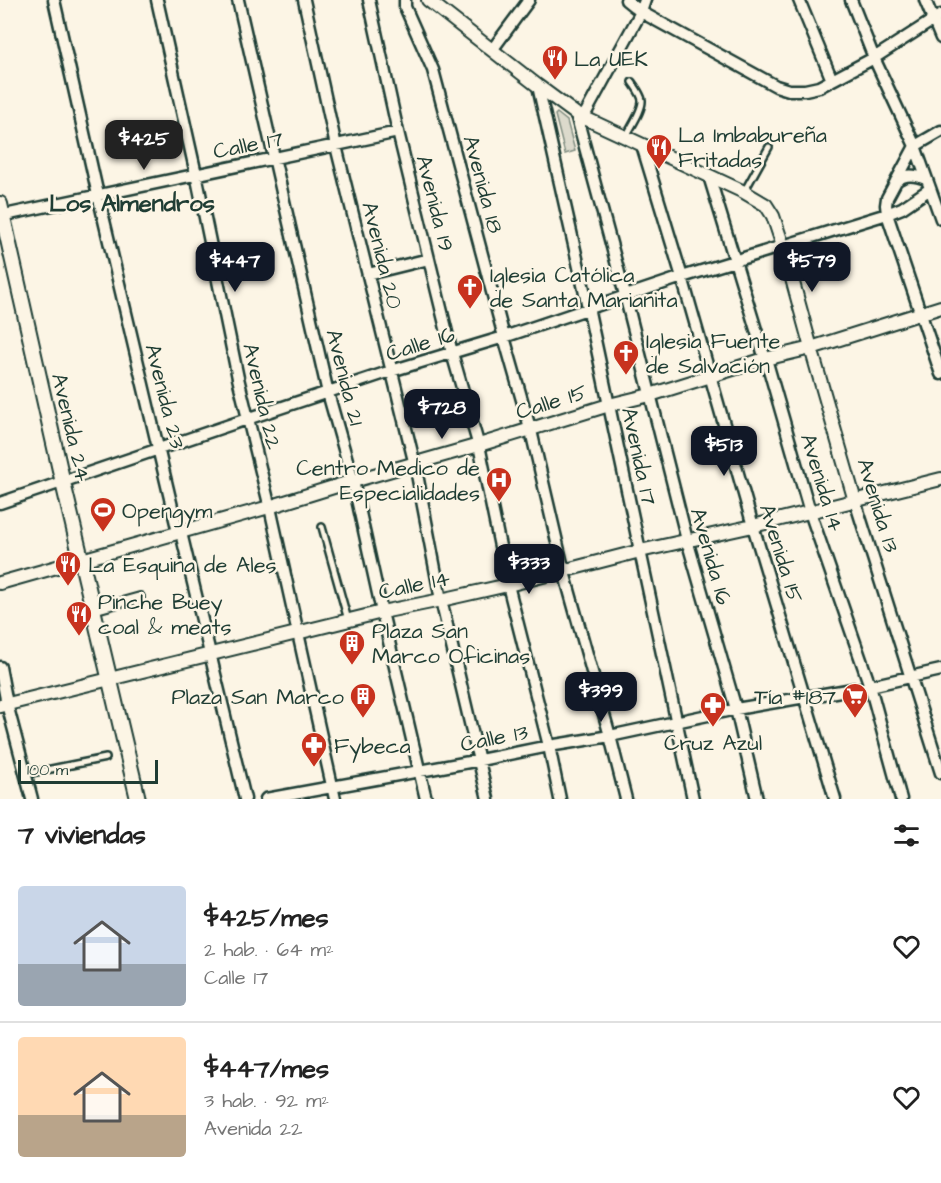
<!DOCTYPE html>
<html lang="es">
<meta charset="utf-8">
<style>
:root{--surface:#fff;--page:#f2f2f2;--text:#222;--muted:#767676;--line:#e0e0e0;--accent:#111827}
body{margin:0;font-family:"Architects Daughter",sans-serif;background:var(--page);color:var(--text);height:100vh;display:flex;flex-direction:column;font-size:22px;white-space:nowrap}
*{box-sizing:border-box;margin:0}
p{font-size:20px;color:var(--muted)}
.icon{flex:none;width:33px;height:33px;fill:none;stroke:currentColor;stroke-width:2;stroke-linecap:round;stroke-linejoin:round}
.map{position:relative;height:799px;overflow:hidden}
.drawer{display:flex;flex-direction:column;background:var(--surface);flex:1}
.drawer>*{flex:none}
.scale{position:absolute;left:18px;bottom:15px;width:140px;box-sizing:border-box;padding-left:6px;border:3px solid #1f3d34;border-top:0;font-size:16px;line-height:21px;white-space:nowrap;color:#1f3d34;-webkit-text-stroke:4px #fcf5e5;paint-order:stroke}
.price{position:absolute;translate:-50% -51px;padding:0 14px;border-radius:12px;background:var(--accent);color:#fff;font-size:20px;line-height:39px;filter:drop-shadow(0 2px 3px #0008)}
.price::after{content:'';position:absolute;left:50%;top:36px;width:18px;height:14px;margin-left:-9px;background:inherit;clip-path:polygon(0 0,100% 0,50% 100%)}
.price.selected{background:#222;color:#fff}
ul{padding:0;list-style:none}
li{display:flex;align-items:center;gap:18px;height:150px;padding:0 18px}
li+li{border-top:2px solid var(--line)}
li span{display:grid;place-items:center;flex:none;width:168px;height:120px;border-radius:6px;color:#555}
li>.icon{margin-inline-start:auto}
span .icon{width:72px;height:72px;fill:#fffc;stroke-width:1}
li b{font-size:26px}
h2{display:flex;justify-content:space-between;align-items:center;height:72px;padding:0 18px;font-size:26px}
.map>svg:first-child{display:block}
</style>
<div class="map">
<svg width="941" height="799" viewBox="0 0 941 799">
<rect width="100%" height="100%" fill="#fcf5e5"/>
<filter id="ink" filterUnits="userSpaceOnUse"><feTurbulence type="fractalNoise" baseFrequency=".0167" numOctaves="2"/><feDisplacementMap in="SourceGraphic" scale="12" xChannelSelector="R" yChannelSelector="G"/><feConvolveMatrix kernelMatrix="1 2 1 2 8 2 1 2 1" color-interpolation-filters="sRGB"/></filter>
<g filter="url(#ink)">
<!-- green -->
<path fill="#dcdacc" stroke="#7e8c80" stroke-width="1.5" d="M 557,113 L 567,121 L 575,151 L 565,154 L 555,115 Z"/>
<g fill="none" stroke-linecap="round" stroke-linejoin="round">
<!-- service casing -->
<g stroke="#1f3d34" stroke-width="10">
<path id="service" d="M 626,137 C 630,128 643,110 642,100 C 641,94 636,88 632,82
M 744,192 L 769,147
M 322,527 L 348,620
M 26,774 L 106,758"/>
</g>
<!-- pedestrian casing -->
<g stroke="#1f3d34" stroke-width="12">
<path id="pedestrian" d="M 93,610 L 140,597"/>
</g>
<!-- minor casing -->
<g stroke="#1f3d34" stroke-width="15">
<path id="minor" d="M 54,0 L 98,195 L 178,532 L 182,537 L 245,799
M 157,0 L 196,174 L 238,378 L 271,512 L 335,799
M 238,0 L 328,393 L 353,481 L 382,612 L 426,799
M 304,0 L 336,146 L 416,469 L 441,600 L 488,799
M 369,0 L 398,132 L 429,259 L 452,353 L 480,450 L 508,585 L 549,746 L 560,799
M 405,0 L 405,7 L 433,70 L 504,337 L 532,435 L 564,572 L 610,736 L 626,799
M 626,0 L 641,12 L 776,86 L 789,90 L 805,90 L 819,87 L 874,58 L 941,15
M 799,0 L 832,80
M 851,0 L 874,58 L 915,146 L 941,219
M 925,0 L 941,38
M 492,50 L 529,0
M 538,86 L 588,307 L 693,799
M 576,114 L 625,295 L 687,540 L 736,709 L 757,799
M 583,118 L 641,12 L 645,0
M 941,131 L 915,146 L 887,198 L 886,205 L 887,214 L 941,374
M 642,145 L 682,277 L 753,526 L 835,799
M 709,176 L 765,359 L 768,366 L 810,512 L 870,686 L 901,799
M 896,181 C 906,173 915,175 926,179
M 0,216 L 398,132
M 368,274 L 429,259
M 855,501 L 941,773
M 0,503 L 247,419 L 391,371 L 504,337 L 682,277 L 887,214 L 902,208 L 930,189
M 0,667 L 7,704 L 32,799
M 266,799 L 480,760 L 549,746 L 610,736 L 736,709 L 870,686 L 941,670"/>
</g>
<!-- tertiary casing -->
<g stroke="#1f3d34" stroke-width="16">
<path id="tertiary" d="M 428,0 L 538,86 L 576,114 L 744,192 L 766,205 L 773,216 L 783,246 L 811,348 L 855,501
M 0,583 L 269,507 L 353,481 L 479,445 L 609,405 L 650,395 L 765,359 L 811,348 L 941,307
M 0,706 L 382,612 L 441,600 L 508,585 L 640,551 L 753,526 L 941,479"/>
</g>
<!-- secondary casing -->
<g stroke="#1f3d34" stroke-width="18">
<path id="secondary" d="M 0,204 L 60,470 L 138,799"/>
</g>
<!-- service -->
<use href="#service" stroke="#fcf5e5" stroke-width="5"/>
<!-- pedestrian -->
<use href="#pedestrian" stroke="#fcf5e5" stroke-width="8"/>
<!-- minor -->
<use href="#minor" stroke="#fcf5e5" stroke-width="10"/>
<!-- tertiary -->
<use href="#tertiary" stroke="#fcf5e5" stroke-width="12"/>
<!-- secondary -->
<use href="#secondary" stroke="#fcf5e5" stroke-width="14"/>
</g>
</g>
<!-- icons -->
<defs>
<g id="restaurant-pin" transform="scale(1.35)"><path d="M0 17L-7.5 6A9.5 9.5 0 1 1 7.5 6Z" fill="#c8321e" stroke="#fcf5e5"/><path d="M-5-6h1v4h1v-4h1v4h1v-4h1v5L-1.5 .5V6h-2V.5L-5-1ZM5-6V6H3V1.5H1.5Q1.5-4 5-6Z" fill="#fff"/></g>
<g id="church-pin" transform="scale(1.35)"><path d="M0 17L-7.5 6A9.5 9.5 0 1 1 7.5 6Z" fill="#c8321e" stroke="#fcf5e5"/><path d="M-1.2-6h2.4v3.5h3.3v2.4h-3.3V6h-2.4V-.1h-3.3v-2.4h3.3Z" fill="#fff"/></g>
<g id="hospital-pin" transform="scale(1.35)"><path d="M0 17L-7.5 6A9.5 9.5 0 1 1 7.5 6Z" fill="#c8321e" stroke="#fcf5e5"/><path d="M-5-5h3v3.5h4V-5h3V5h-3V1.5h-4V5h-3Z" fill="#fff"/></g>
<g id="stadium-pin" transform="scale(1.35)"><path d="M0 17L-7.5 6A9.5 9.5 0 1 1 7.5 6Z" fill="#c8321e" stroke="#fcf5e5"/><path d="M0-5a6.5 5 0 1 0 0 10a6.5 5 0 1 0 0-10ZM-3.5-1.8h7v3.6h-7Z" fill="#fff"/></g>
<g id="building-pin" transform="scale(1.35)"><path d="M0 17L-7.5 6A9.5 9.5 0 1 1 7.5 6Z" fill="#c8321e" stroke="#fcf5e5"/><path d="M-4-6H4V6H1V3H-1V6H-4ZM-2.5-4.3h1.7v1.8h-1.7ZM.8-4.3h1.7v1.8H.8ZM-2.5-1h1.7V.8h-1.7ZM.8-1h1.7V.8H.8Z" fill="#fff"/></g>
<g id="supermarket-pin" transform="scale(1.35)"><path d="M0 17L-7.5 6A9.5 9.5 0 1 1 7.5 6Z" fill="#c8321e" stroke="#fcf5e5"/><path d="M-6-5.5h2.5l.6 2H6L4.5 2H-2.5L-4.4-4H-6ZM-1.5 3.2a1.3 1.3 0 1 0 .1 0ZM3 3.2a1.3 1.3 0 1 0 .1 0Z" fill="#fff"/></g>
<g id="pharmacy-pin" transform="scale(1.35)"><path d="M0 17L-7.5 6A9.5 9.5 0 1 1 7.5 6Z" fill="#c8321e" stroke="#fcf5e5"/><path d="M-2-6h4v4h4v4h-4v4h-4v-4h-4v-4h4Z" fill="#fff"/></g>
</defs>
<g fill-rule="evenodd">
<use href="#restaurant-pin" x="555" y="58"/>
<use href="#restaurant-pin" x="659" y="147"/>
<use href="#church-pin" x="470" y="287"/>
<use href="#church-pin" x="626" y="353"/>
<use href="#hospital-pin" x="499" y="480"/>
<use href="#stadium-pin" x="103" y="510"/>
<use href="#restaurant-pin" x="68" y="564"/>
<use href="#restaurant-pin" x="79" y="614"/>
<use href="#building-pin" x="352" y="643"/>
<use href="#building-pin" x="363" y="696"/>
<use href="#supermarket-pin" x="855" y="696"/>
<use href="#pharmacy-pin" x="713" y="705"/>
<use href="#pharmacy-pin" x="314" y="745"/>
</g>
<g text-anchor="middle" stroke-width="5" stroke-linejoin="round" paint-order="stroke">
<!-- poi labels -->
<g font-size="22" fill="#1f3d34" stroke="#fcf5e5" text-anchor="start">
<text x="574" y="66">La UEK</text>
<text x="678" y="142">La Imbabureña<tspan x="678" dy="25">Fritadas</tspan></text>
<text x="490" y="282">Iglesia Católica<tspan x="490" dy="25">de Santa Marianita</tspan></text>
<text x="646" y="348">Iglesia Fuente<tspan x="646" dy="25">de Salvación</tspan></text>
<text x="480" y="475" text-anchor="end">Centro Medico de<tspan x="480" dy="25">Especialidades</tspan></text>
<text x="122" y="518">Opengym</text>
<text x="88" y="572">La Esquina de Ales</text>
<text x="98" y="609">Pinche Buey<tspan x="98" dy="25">coal &amp; meats</tspan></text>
<text x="372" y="638">Plaza San<tspan x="372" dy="25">Marco Oficinas</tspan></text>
<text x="344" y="704" text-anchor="end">Plaza San Marco</text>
<text x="836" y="704" text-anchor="end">Tía #187</text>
<text x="713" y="750" text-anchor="middle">Cruz Azul</text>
<text x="334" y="753">Fybeca</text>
</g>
<!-- street labels -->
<g font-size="22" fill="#1f3d34" stroke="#fcf5e5">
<text transform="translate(248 144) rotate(-11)" y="8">Calle 17</text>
<text transform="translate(484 184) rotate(75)" y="8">Avenida 18</text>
<text transform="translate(436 203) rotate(76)" y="8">Avenida 19</text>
<text transform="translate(383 255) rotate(76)" y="8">Avenida 20</text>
<text transform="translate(420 343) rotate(-17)" y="8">Calle 16</text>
<text transform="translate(346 377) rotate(76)" y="8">Avenida 21</text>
<text transform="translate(166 396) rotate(76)" y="8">Avenida 23</text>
<text transform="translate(263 396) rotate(77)" y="8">Avenida 22</text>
<text transform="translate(551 401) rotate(-17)" y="8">Calle 15</text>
<text transform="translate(72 427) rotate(77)" y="8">Avenida 24</text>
<text transform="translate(640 456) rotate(78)" y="8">Avenida 17</text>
<text transform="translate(823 482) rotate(73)" y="8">Avenida 14</text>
<text transform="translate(879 505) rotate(73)" y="8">Avenida 13</text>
<text transform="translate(782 553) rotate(73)" y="8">Avenida 15</text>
<text transform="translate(712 556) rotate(74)" y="8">Avenida 16</text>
<text transform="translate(414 584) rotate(-12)" y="8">Calle 14</text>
<text transform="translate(494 737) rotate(-11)" y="8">Calle 13</text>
</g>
<!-- neighbourhood labels -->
<g font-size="24" font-weight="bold" fill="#1f3d34" stroke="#fcf5e5">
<text x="132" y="211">Los Almendros</text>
</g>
</g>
</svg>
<div class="scale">100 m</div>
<b class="price selected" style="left:144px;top:171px">$425</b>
<b class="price" style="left:235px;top:293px">$447</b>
<b class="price" style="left:812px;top:293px">$579</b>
<b class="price" style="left:442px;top:440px">$728</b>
<b class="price" style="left:724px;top:477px">$513</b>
<b class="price" style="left:529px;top:595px">$333</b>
<b class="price" style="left:601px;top:723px">$399</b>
</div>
<section class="drawer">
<h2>7 viviendas<svg class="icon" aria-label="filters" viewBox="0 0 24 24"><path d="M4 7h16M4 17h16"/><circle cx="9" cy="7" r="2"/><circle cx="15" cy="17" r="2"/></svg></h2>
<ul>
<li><span style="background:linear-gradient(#c9d6e8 65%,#9aa5b1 0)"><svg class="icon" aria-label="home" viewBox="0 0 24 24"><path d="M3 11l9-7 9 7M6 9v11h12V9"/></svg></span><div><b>$425/mes</b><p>2 hab. · 64 m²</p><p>Calle 17</p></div><svg class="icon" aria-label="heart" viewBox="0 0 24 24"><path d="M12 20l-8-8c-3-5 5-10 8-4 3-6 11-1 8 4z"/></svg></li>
<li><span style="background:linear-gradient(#ffd9b3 65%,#b9a48a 0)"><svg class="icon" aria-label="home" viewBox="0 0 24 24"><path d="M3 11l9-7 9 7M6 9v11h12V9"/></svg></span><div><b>$447/mes</b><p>3 hab. · 92 m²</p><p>Avenida 22</p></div><svg class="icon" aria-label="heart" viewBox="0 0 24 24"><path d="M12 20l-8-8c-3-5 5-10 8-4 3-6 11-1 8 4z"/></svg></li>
</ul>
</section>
